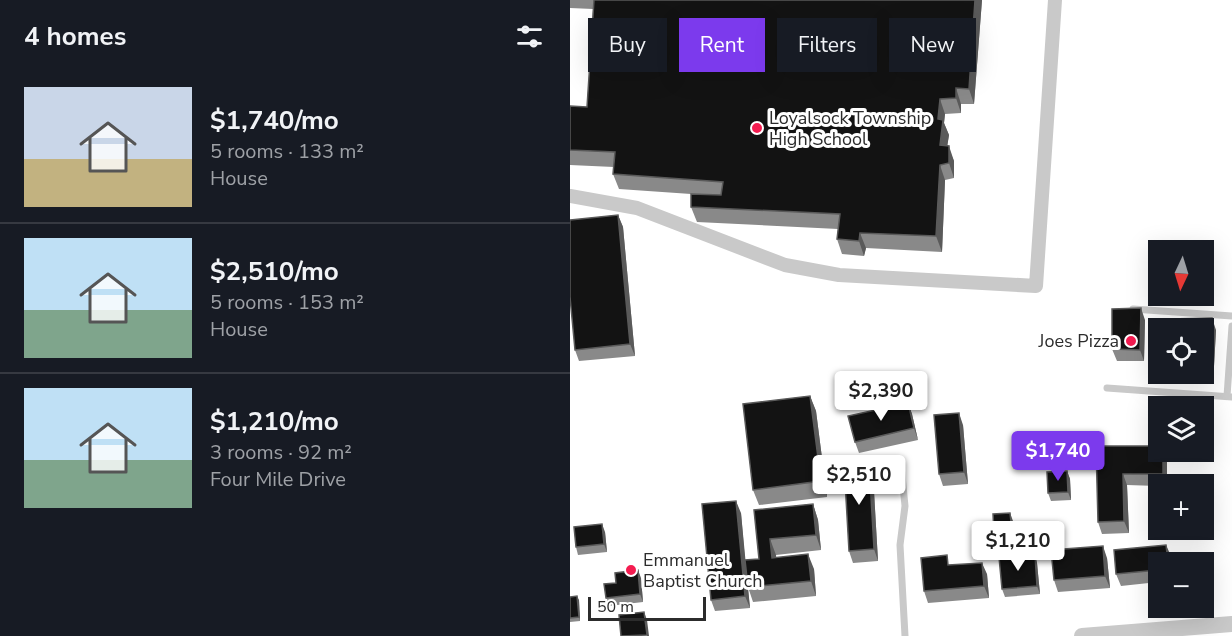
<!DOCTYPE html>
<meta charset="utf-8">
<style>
:root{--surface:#171b24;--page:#20242c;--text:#f1f3f6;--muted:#9ea1a6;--line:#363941;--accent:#7c3aed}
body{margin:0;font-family:"Nunito Sans",sans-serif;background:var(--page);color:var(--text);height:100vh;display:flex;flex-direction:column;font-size:22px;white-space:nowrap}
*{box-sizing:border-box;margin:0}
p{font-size:20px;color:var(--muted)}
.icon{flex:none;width:33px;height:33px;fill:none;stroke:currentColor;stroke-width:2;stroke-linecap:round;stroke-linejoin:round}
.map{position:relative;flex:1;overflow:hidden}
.side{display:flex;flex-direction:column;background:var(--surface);width:570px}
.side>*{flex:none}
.banner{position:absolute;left:18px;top:18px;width:554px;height:54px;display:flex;gap:12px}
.needle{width:39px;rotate:184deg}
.controls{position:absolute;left:578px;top:240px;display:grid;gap:12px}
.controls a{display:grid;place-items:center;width:66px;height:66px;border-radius:0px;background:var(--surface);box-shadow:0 6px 24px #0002;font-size:30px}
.scale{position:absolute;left:18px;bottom:15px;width:118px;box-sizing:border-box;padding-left:6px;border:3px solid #2c2c2c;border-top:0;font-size:16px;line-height:21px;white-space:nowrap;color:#2c2c2c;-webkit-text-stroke:4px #fff;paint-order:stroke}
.price{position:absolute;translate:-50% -51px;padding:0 14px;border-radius:6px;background:#fff;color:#222;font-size:20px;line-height:39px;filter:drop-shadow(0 2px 3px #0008)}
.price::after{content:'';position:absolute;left:50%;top:36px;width:18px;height:14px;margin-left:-9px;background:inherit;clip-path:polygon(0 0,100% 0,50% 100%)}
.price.current{background:var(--accent);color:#fff}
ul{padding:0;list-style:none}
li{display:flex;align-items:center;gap:18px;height:150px;padding:0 24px}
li+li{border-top:2px solid var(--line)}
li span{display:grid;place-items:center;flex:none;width:168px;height:120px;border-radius:0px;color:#555}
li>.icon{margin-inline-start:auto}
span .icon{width:72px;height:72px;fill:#fffc;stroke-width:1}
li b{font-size:26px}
h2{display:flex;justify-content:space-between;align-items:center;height:72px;padding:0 24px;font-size:26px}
.chip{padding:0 21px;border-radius:0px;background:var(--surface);box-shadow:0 6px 24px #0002;font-size:21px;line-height:54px}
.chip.current{background:var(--accent);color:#fff}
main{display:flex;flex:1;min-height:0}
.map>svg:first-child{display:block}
</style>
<main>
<section class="side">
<h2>4 homes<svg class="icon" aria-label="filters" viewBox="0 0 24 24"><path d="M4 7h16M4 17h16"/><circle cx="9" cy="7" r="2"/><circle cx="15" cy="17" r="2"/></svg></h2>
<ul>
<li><span style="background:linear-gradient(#c9d6e8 60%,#c2b280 0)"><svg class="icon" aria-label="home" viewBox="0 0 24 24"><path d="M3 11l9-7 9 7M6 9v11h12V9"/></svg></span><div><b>$1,740/mo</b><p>5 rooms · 133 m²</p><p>House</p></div></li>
<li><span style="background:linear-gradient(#bfe0f5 60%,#7fa58c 0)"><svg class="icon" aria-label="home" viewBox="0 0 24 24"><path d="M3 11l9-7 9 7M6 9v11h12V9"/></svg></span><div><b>$2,510/mo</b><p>5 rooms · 153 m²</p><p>House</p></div></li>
<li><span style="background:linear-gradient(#bfe0f5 60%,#7fa58c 0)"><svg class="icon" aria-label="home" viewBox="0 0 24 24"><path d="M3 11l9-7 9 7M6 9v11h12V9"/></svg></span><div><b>$1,210/mo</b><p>3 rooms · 92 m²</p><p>Four Mile Drive</p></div></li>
</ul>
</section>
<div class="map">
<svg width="662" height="636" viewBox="0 0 662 636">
<rect width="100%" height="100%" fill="#fff"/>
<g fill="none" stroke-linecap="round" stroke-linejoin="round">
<!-- service -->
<path stroke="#c9c9c9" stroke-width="7" d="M 563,309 L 662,316
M 537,388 L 662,397
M 657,396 L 662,326
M 331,465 L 335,506 L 330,545 L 335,636"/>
<!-- minor -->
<path stroke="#c9c9c9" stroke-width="14" d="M 0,196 L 67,208 L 215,265 L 269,275 L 466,286 L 485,0"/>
<!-- tertiary -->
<path stroke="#c9c9c9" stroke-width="16" d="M 512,636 L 662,624"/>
</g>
<!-- wall -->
<path fill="#898989" d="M 0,0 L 412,0 L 404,104 L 391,104 L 391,113 L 375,114 L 374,123 L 379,135 L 377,146 L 384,161 L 384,178 L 375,180 L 372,252 L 296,248 L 294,256 L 272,254 L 267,239 L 268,229 L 127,222 L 121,207 L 121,194 L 49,189 L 43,174 L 44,167 L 0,165 L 0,106 L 17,107 L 23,9 L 0,8 Z
M 48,215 L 53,227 L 65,356 L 9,361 L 5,350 Z
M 575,320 L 574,361 L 547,361 L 542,349 Z
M 633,328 L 646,330 L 644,366 L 633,365 Z
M 240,396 L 246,411 L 257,497 L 189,505 L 183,490 Z
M 338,403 L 342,414 L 348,440 L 289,453 L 285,442 Z
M 393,425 L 398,484 L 373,486 L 369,474 Z
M 526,446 L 595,452 L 597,457 L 597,484 L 588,484 L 588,486 L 557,485 L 559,533 L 532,534 L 528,522 Z
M 299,462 L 303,474 L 308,561 L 283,563 L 279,551 Z
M 497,471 L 500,479 L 501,500 L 481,501 L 478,493 Z
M 243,504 L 248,520 L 251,550 L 206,555 L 206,557 L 244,569 L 246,596 L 183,602 L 178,587 L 175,564 L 180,608 L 145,611 L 141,600 L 171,513 L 175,560 L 189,559 L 184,510 Z
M 443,521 L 444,540 L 427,541 L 424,533 Z
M 35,532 L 37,552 L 8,555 L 6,547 Z
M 465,555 L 467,563 L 470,594 L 435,597 L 432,589 Z
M 601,556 L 601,562 L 588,562 L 588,582 L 551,586 L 546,574 Z
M 537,558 L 540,588 L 488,592 L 484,580 Z
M 381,565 L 417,574 L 419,598 L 358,603 L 354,591 Z
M 71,578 L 73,602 L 39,606 L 36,598 L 46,583 Z
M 0,597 L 9,600 L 10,621 L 0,622 Z"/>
<!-- shaded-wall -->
<path fill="#5a5a5a" d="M 405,0 L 412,0 L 404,104 L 399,89 Z
M 386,88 L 391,104 L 391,113 L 386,98 Z
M 370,99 L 375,114 L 374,123 L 379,135 L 375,161 L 370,145 L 368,119 Z
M 379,146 L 384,161 L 384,178 L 379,163 Z
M 370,165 L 375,180 L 372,252 L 366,236 Z
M 48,215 L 53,227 L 65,356 L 60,344 Z
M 290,233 L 296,248 L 294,256 L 289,241 Z
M 571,308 L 575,320 L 574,361 L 570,350 Z
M 642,318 L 646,330 L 644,366 L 640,354 Z
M 240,396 L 246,411 L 257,497 L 251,481 Z
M 338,403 L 342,414 L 348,440 L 344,428 Z
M 389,413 L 393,425 L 398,484 L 394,472 Z
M 593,452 L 595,452 L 597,457 L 597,484 L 593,474 Z
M 299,462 L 303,474 L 308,561 L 304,549 Z
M 497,471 L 500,479 L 501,500 L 498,492 Z
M 553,474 L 557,485 L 559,533 L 554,521 Z
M 633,494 L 636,502 L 635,514 L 633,507 Z
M 166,501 L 171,513 L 180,608 L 175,596 Z
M 243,504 L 248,520 L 251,550 L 246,535 Z
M 440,513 L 443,521 L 444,540 L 442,532 Z
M 32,524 L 35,532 L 37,552 L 34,544 Z
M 200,539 L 206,555 L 208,573 L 202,558 Z
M 596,545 L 601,556 L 601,562 L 598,562 Z
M 533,546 L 537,558 L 540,588 L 535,576 Z
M 238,554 L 244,569 L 246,596 L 241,581 Z
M 465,555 L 467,563 L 470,594 L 467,586 Z
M 412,563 L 417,574 L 419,598 L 414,586 Z
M 68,570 L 71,578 L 73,602 L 70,594 Z
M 7,596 L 9,600 L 10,621 L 9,617 Z
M 74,612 L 77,620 L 79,636 L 77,636 Z"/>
<!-- building -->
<path fill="#131313" stroke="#5a5a5a" stroke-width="1.5" d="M 24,0 L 405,0 L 399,89 L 386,88 L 386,98 L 370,99 L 368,119 L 373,120 L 370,145 L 379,146 L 379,163 L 370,165 L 366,236 L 290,233 L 289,241 L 267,239 L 270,214 L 121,207 L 121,194 L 151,195 L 153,182 L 43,174 L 45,152 L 0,150 L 0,106 L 17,107 Z
M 48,215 L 60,344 L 5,350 L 0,297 L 0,220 Z
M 571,308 L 570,350 L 542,349 L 542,309 Z
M 642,318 L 640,354 L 633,354 L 633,328 L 599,328 L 599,319 Z
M 240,396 L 251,481 L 183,490 L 173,404 Z
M 338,403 L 344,428 L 285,442 L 278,416 Z
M 389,413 L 394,472 L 369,474 L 364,415 Z
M 526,446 L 588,446 L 588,452 L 593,452 L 593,474 L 553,474 L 554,521 L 528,522 Z
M 299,462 L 304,549 L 279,551 L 274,463 Z
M 497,471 L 498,492 L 478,493 L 477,472 Z
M 166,501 L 175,596 L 141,600 L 132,504 Z
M 243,504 L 246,535 L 200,539 L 202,558 L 238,554 L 241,581 L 178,587 L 175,560 L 189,559 L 184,510 Z
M 440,513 L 442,532 L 424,533 L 423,514 Z
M 32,524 L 34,544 L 6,547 L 4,527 Z
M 596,545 L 598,562 L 588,562 L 588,570 L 546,574 L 544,550 Z
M 533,546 L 535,576 L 484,580 L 481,550 Z
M 377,555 L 378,565 L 412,563 L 414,586 L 354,591 L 351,558 Z
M 465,555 L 467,586 L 432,589 L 429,557 Z
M 68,570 L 70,594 L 36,598 L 34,584 L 46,583 L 45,573 Z
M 7,596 L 9,617 L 0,618 L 0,597 Z
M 74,612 L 77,635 L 51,636 L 49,615 Z"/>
<!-- markers -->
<g fill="#f41c50" stroke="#fff" stroke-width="2">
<circle cx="187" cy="128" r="6"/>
<circle cx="561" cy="341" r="6"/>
<circle cx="61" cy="570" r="6"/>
</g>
<g text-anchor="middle" stroke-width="6" stroke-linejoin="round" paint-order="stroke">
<!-- poi labels -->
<g font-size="18" fill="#2c2c2c" stroke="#fff" text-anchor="start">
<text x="199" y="124">Loyalsock Township<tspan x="199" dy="21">High School</tspan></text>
<text x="549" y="347" text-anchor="end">Joes Pizza</text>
<text x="73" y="566">Emmanuel<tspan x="73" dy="21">Baptist Church</tspan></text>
</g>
</g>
</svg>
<div class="controls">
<a><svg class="needle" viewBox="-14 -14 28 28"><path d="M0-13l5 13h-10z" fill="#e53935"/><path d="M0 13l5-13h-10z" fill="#9ea1a6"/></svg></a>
<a><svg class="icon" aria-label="locate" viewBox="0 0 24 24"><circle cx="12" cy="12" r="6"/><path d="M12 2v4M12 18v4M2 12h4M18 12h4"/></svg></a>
<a><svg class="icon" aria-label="layers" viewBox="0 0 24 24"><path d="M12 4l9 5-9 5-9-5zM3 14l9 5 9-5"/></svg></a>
<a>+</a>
<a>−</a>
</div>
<div class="scale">50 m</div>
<b class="price" style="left:311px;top:422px">$2,390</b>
<b class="price current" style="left:488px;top:482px">$1,740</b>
<b class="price" style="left:289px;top:506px">$2,510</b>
<b class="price" style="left:448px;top:572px">$1,210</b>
<div class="banner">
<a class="chip">Buy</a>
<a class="chip current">Rent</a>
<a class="chip">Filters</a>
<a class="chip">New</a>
</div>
</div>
</main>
